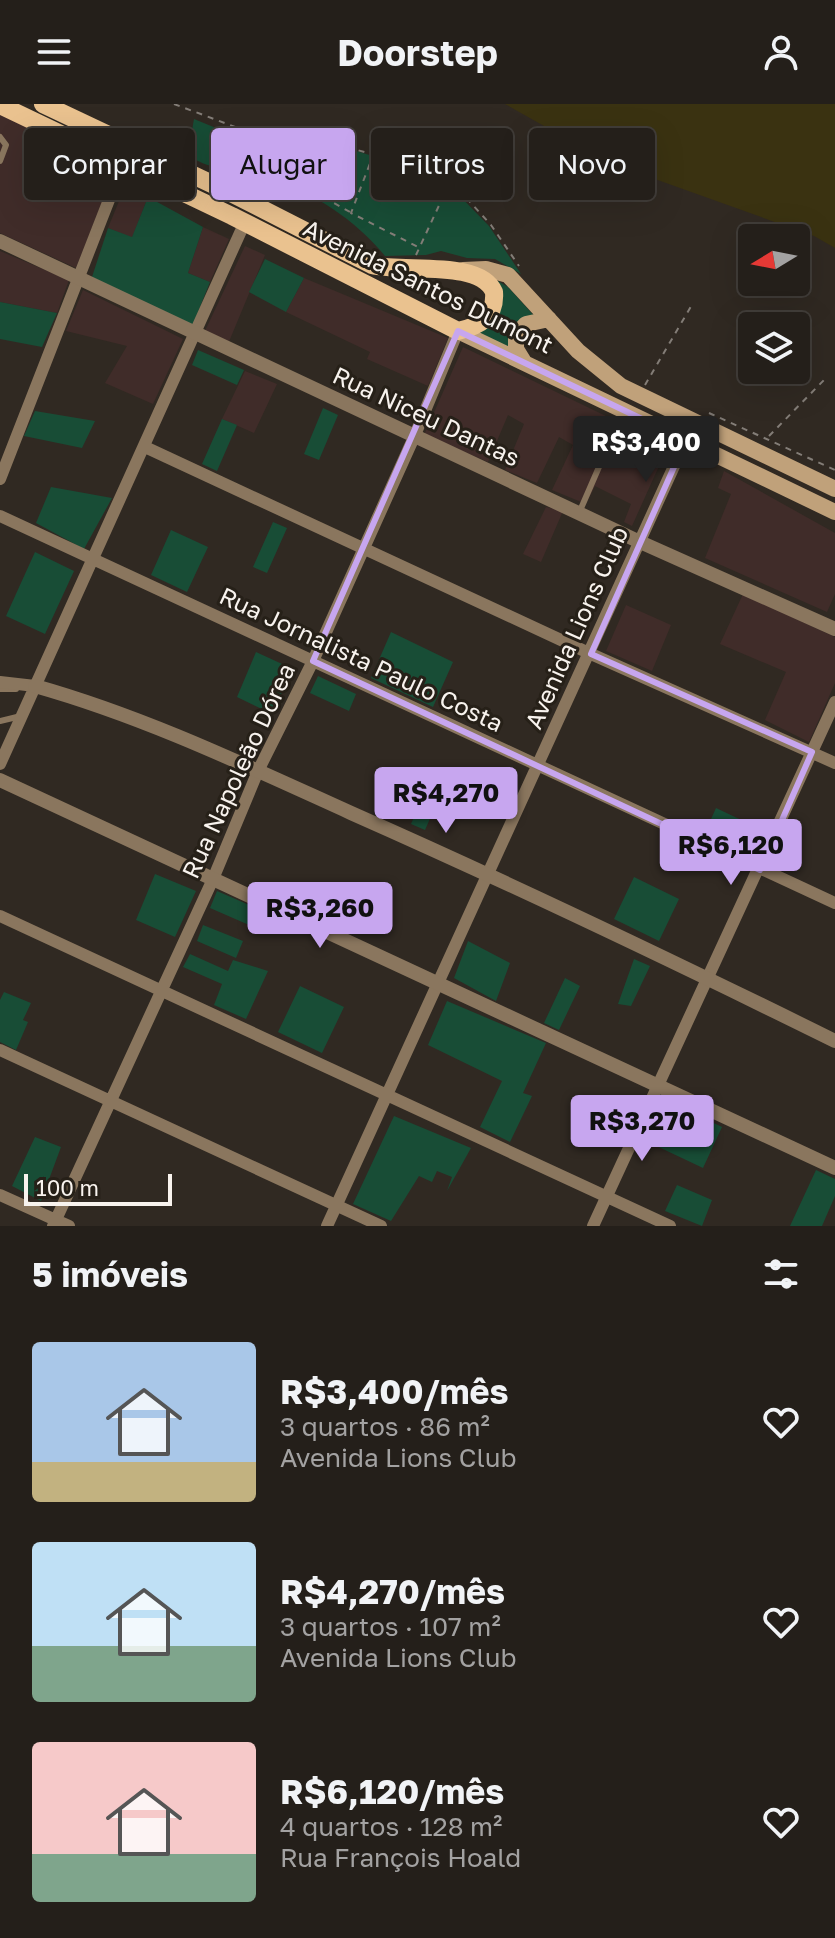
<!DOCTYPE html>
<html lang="pt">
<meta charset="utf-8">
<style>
:root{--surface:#241f1a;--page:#302c27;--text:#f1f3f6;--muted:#a3a2a2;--line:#413d39;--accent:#c7a6ef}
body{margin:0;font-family:"Golos Text",sans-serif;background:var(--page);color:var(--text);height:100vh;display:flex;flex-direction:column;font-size:30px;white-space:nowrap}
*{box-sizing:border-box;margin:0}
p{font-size:26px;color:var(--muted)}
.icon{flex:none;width:44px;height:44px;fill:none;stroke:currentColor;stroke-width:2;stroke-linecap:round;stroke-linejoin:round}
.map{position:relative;height:1122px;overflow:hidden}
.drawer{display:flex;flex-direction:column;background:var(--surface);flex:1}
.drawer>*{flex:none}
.guide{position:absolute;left:24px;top:24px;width:788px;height:72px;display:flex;gap:16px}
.needle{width:52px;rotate:260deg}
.buttons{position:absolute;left:738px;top:120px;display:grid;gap:16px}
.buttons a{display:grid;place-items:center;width:72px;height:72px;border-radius:8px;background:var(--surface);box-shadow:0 8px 32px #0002,0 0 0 2px var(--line);font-size:40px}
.scale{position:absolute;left:24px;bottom:20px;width:148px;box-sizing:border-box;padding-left:8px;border:4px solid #f8f3ee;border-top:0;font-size:22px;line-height:28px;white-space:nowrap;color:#f8f3ee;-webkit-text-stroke:6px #262018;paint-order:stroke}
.price{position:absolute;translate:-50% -68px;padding:0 18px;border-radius:8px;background:var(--accent);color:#111;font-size:26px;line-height:52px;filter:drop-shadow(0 2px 4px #0008)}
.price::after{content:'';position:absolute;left:50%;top:48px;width:24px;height:18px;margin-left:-12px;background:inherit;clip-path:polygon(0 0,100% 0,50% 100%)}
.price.on{background:#222;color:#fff}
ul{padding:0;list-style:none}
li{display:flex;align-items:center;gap:24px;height:200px;padding:0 32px}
li span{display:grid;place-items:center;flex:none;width:224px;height:160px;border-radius:8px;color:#555}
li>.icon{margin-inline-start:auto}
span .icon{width:96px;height:96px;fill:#fffc;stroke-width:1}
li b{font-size:34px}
h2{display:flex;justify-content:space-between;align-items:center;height:96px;padding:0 32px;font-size:34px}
.tag{padding:0 28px;border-radius:8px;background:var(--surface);box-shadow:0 8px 32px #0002,0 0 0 2px var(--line);font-size:28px;line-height:72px}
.tag.on{background:var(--accent);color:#111}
header{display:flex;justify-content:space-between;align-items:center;height:104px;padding:0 32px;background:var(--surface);font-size:36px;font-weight:700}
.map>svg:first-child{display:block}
</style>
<header><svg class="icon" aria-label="menu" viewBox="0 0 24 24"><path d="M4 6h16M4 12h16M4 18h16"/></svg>Doorstep<svg class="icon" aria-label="person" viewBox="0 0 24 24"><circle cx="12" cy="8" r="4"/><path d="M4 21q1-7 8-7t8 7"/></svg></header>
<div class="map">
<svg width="835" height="1122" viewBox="0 0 835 1122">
<rect width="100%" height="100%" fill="#302922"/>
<!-- commercial -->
<path fill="#402c29" d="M 0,10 L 117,61 L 76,164 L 0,129 Z
M 126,80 L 148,93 L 132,134 L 108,124 Z
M 203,123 L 229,135 L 210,178 L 188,169 Z
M 245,142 L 265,151 L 228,240 L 204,229 Z
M 0,147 L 69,176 L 57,209 L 0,198 Z
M 304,174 L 448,234 L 428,282 L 367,255 L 370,248 L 286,208 Z
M 83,186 L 183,235 L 153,300 L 105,279 L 127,242 L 66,227 Z
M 463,243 L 668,342 L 632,422 L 624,418 L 631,400 L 595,382 L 586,400 L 552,386 L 573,341 L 559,333 L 537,379 L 505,366 L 524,320 L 508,311 L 488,358 L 424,331 Z
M 245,267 L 277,280 L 254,329 L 222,315 Z
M 724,367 L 835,429 L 835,490 L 827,508 L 705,454 L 731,390 L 718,384 Z
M 546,403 L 563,407 L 541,458 L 523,450 Z
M 743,490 L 835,533 L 835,579 L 809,638 L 765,616 L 786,568 L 720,540 Z
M 626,501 L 671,521 L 652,567 L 606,547 Z"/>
<!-- green -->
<path fill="#184d36" d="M 194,15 L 238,33 L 284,33 L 337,41 L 431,70 L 454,86 L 489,122 L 521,170 L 495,155 L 467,154 L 441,147 L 426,151 L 385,152 C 357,117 312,87 268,74 C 244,68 219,68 196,56 L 191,32 Z
M 148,93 L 203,123 L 188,169 L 210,178 L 192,223 L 92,173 L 108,124 L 132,133 Z
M 265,155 L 304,174 L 286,208 L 249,188 Z
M 493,174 L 508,183 L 537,215 L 517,218 L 511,244 L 472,227 L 483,227 Z
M 0,198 L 57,209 L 42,243 L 0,235 Z
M 198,246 L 244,266 L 237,281 L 192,261 Z
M 323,304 L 338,311 L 319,356 L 304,350 Z
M 35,307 L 95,317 L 82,344 L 24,332 Z
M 222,315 L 237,321 L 217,367 L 202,360 Z
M 51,383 L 112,394 L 84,445 L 36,419 Z
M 273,418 L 287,424 L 267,469 L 253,463 Z
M 171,426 L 208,443 L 187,488 L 151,471 Z
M 35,448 L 74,467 L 45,530 L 6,512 Z
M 391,528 L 453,558 L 433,603 L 371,574 Z
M 256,548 L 293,565 L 272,610 L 237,593 Z
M 318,572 L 356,590 L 349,607 L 310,589 Z
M 429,679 L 443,685 L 425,726 L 411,720 Z
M 716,704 L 754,722 L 744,742 L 707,724 Z
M 155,770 L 196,787 L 175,833 L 136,816 Z
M 634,773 L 679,795 L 659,837 L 614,815 Z
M 217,787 L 256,804 L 249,821 L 210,804 Z
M 203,821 L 243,837 L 236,854 L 197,837 Z
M 468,837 L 510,859 L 496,897 L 454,874 Z
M 190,850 L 228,867 L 233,856 L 268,867 L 246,915 L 214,901 L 222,880 L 183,863 Z
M 634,855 L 650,862 L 631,902 L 618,900 Z
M 565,874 L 580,882 L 559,926 L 544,919 Z
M 300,882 L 344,903 L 322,949 L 278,928 Z
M 4,888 L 31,899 L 23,916 L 28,918 L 16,946 L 0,938 L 0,896 Z
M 447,897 L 546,939 L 523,989 L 532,992 L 510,1038 L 480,1023 L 502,977 L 428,941 Z
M 664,995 L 722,1023 L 703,1064 L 646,1037 Z
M 394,1012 L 471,1044 L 447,1087 L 452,1073 L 437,1067 L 432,1078 L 419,1072 L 391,1117 L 353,1100 Z
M 35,1033 L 61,1043 L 41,1097 L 12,1082 Z
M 816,1066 L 835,1075 L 835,1092 L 822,1122 L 790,1122 Z
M 677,1081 L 712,1096 L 702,1122 L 665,1107 Z"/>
<!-- sand -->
<path fill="#3a3211" d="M 505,0 L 835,0 L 835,144 L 814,132 L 610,59 Z"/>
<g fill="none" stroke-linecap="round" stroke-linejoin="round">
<!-- path -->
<path stroke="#837d77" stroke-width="2" stroke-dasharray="6 6" stroke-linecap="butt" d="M 174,0 L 246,27 L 299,29 L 433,68 L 461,88 L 491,121 L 519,162
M 262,30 L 256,43 L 257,65 L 288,74
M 308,34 L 289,74 L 350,108
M 374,49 L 351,109 L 420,144
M 242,79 L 255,67
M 416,151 L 449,80
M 645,281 L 693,199
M 709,309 L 835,366
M 769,332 L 824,276"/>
<!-- service -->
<path stroke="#8a765e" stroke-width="6" d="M 0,33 L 6,41 L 0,57
M 579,409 L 622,310
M 0,585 L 16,585
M 0,617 L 21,612"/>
<!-- minor -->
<path stroke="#8a765e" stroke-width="12" d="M 145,343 L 591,550 L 835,659
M 0,375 L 123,60
M 0,412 L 835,799
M 0,578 L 35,582
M 0,660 L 245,118
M 0,812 L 670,1122
M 0,946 L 381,1122
M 0,1091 L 69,1122
M 53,1122 L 213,775 L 258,667 L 313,557 L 415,331 L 458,227
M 327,1122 L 686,336
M 593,1122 L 835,598"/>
<!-- tertiary -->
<path stroke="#8a765e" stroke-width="14" d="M 0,137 L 640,438 L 835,525
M 35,582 C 145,613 247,662 351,709 C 514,781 675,858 835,937
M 0,676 L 835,1064"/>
<!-- secondary -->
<path stroke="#c0a17a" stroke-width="16" d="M 463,166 L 486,165 L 508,171 L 578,247 L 621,282 L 835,385
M 458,227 L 835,408
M 524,258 L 516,245 L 516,231 L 526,220 L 549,215"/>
<!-- primary -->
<path stroke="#eac28f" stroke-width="18" d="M 0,1 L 232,112 L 458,227 C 480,222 496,213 494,188 C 480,155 404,169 372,161 L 231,89 L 43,0"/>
</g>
<!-- marked area -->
<path fill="none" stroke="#c7a6ef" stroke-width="6" stroke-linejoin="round" d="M 458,227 L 686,336 L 591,550 L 812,648 L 760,766 L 313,557 Z"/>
<g text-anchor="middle" stroke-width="6" stroke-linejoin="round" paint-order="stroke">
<!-- street labels -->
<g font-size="24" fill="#f8f3ee" stroke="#262018">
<text transform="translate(428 183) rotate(26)" y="8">Avenida Santos Dumont</text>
<text transform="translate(426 313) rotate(25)" y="8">Rua Niceu Dantas</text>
<text transform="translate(577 524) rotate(-66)" y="8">Avenida Lions Club</text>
<text transform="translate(361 556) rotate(25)" y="8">Rua Jornalista Paulo Costa</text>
<text transform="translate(239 667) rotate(-65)" y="8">Rua Napoleão Dórea</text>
</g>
</g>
</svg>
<div class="buttons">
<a><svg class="needle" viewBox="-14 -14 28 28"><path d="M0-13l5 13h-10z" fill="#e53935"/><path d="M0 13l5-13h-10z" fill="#a3a2a2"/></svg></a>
<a><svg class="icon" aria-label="layers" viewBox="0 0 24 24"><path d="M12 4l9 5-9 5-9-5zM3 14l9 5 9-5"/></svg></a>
</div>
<div class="scale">100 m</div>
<b class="price on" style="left:646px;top:380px">R$3,400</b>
<b class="price" style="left:446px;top:731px">R$4,270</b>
<b class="price" style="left:731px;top:783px">R$6,120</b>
<b class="price" style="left:320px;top:846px">R$3,260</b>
<b class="price" style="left:642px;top:1059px">R$3,270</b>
<div class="guide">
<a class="tag">Comprar</a>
<a class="tag on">Alugar</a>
<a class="tag">Filtros</a>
<a class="tag">Novo</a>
</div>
</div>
<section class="drawer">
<h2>5 imóveis<svg class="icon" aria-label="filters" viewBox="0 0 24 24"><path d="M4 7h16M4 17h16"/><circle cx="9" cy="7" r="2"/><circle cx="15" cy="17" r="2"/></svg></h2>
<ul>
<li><span style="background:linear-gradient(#a9c7e8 75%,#c2b280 0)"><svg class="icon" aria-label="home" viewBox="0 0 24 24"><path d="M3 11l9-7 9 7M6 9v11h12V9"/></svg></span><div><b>R$3,400/mês</b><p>3 quartos · 86 m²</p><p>Avenida Lions Club</p></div><svg class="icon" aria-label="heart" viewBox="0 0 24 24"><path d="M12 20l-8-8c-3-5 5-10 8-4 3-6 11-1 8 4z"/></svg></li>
<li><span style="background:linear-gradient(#bfe0f5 65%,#7fa58c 0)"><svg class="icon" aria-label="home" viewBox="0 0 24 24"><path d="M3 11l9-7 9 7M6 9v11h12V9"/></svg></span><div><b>R$4,270/mês</b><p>3 quartos · 107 m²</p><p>Avenida Lions Club</p></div><svg class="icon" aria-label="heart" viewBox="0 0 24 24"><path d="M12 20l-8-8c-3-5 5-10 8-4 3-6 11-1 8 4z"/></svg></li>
<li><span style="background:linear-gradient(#f6c9c9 70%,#7fa58c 0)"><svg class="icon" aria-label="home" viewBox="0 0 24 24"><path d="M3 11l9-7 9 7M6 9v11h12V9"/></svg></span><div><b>R$6,120/mês</b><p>4 quartos · 128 m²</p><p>Rua François Hoald</p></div><svg class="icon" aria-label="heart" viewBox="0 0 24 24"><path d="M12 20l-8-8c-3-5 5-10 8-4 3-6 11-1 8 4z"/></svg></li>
</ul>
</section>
